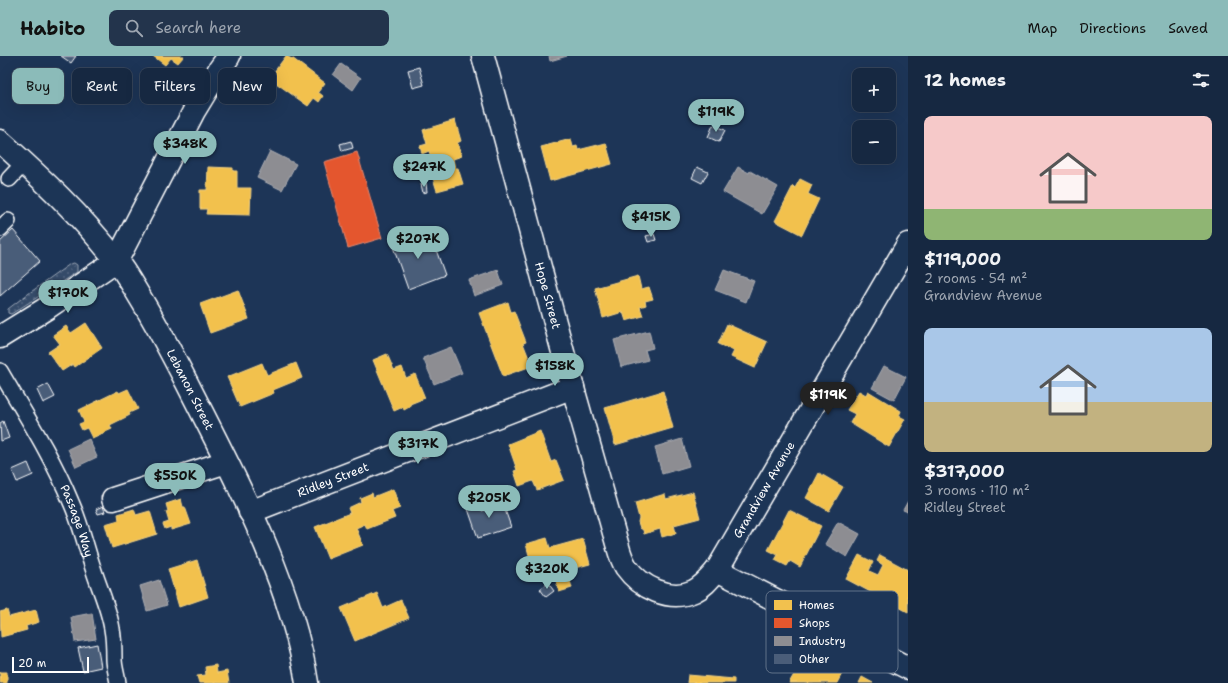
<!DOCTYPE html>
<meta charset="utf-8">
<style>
:root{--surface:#162841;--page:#23344c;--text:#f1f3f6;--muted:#9ea6b1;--line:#35445a;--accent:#8bbbb9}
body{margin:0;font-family:"Shantell Sans",sans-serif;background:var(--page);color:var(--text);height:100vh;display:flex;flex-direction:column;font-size:15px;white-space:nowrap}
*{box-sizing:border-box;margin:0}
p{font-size:13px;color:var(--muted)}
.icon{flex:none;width:22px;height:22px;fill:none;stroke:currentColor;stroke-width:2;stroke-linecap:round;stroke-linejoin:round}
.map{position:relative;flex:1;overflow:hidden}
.drawer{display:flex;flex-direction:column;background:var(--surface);width:320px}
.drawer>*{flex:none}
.banner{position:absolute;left:12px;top:12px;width:380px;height:36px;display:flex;gap:8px}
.fabs{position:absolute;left:852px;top:12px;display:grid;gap:8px}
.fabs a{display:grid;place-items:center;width:44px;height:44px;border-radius:8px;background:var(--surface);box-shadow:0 4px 16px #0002,0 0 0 1px var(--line);font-size:20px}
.scale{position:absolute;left:12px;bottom:10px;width:77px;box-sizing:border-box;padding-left:4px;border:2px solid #fff;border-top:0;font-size:11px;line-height:14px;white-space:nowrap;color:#fff;-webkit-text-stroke:3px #1d3557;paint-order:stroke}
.price{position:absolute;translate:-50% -34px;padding:0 9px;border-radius:14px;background:var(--accent);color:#111;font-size:13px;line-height:26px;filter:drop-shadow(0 1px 2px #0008)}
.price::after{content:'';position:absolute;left:50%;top:24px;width:12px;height:9px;margin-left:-6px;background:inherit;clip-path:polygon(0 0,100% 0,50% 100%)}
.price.active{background:#222;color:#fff}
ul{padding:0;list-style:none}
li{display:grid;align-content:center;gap:8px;height:212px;padding:0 16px}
li span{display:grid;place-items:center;height:124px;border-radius:8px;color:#555}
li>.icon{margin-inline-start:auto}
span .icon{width:72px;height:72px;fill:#fffc;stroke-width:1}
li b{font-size:17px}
h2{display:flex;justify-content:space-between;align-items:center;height:48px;padding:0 16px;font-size:17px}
.chip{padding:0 14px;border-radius:8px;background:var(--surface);box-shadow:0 4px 16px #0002,0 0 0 1px var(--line);font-size:14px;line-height:36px}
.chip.active{background:var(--accent);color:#111}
header{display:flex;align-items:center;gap:24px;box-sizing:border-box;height:56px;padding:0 20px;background:var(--accent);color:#111}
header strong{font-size:19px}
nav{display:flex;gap:22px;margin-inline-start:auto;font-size:14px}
.search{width:280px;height:36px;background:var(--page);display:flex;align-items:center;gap:10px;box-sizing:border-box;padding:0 14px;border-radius:8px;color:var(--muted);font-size:15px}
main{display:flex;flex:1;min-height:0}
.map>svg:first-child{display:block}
</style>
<header>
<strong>Habito</strong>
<div class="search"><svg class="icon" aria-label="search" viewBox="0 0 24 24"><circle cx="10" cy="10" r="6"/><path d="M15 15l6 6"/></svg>Search here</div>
<nav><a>Map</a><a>Directions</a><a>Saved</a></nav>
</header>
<main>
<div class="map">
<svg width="908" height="627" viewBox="0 0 908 627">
<defs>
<pattern id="grass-dots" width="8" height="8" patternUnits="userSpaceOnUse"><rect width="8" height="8" fill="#364b69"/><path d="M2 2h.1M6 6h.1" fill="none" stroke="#546680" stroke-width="1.8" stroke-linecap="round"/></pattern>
</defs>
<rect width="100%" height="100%" fill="#1d3557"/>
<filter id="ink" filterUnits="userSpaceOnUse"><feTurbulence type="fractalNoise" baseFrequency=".025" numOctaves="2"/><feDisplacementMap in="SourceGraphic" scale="8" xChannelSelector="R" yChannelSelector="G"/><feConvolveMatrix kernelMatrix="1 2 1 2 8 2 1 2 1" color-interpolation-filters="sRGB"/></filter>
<g filter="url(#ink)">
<!-- grass -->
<path fill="url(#grass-dots)" stroke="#9aa5b4" d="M 74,207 L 77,209 L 77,216 L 11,258 L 8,257 L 8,253 L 21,243 L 70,208 Z"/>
<!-- homes -->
<path fill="#f2c14e" stroke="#f6d483" d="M 153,0 L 184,0 L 178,7 L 171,2 L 165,9 Z
M 286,0 L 292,3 L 292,2 L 325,27 L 318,36 L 323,40 L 319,46 L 314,42 L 308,50 L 276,27 L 277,25 L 271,20 Z
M 455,64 L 461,85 L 457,87 L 462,100 L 453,103 L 455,112 L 458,112 L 463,128 L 437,135 L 432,119 L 436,119 L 429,95 L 422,98 L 420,90 L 427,88 L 423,74 Z
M 571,83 L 573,91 L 577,90 L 578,94 L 606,87 L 612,108 L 550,125 L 541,91 Z
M 208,111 L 233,112 L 233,115 L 237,115 L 237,132 L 251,132 L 250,159 L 206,158 L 207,153 L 200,153 L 200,134 L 207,134 Z
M 800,123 L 812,129 L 808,138 L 819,143 L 802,179 L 775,165 L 793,130 L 795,132 Z
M 638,220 L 641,233 L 649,231 L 653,243 L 645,245 L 646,249 L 640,251 L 643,260 L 626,265 L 623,256 L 603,262 L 595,232 Z
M 238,234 L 249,263 L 210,277 L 200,248 Z
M 508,246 L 511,256 L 514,255 L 526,286 L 523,287 L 532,310 L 503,320 L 479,257 Z
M 86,267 L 102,292 L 75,311 L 73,308 L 62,315 L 48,296 L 60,288 L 53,279 L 66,270 L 71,277 Z
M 727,268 L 767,286 L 755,312 L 731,301 L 734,295 L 718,288 Z
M 387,298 L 394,314 L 402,311 L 406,322 L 415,318 L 425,342 L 410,348 L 411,350 L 404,354 L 403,351 L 394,355 L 373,304 Z
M 262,307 L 267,319 L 296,307 L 302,322 L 273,334 L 274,337 L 240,351 L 227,321 Z
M 128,333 L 138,353 L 129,357 L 130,359 L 110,369 L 112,373 L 92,382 L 87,372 L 82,374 L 79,368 L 84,366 L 79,354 L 118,335 L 119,337 Z
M 663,335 L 673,372 L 615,389 L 605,352 Z
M 859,335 L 866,339 L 868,335 L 901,355 L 899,360 L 905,363 L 889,391 L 850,367 L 855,358 L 847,354 Z
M 540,375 L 551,406 L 556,404 L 564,424 L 537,434 L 533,425 L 519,430 L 514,415 L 517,414 L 508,388 Z
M 819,417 L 843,431 L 829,455 L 806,442 Z
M 393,433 L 400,452 L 392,455 L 395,462 L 367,473 L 365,468 L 356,472 L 363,489 L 328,503 L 315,471 L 350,457 L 348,452 L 361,446 L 360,442 L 372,437 L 373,441 Z
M 693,436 L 700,462 L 674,469 L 676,477 L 662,481 L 660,473 L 644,478 L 643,474 L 640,472 L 638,466 L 639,462 L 635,447 L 665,438 L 666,443 Z
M 181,443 L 183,451 L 185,451 L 191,468 L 171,474 L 171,471 L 165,473 L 163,468 L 169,466 L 166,456 L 168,455 L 166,448 Z
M 134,453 L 136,459 L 150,455 L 157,478 L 112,492 L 105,468 L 119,464 L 118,458 Z
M 789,454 L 821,470 L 800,511 L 790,505 L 787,510 L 775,504 L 778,499 L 768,494 Z
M 547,482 L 550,492 L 583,483 L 590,508 L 567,514 L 572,532 L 559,536 L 554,517 L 535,522 L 526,488 Z
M 859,499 L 873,506 L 869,515 L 878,519 L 883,509 L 877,505 L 880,499 L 908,514 L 908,556 L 846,523 Z
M 197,504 L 208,541 L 179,551 L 168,513 Z
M 377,537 L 383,552 L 401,544 L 409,562 L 355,585 L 341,552 Z
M 7,554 L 9,561 L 36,554 L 39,566 L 26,570 L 27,574 L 1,581 L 0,556 Z
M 815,596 L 845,612 L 837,627 L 789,627 L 796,615 L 803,618 Z
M 216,609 L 217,617 L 227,615 L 229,627 L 199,627 L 197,620 L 206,619 L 205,611 Z
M 0,616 L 7,616 L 7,627 L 0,627 Z
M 688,619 L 734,623 L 734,627 L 687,627 Z
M 862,621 L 873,627 L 859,627 Z"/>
<!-- shops -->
<path fill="#e4572e" stroke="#ec896d" d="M 357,96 L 382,182 L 348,192 L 324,106 Z"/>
<!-- industry -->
<path fill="#8d8d92" stroke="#afafb3" d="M 549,0 L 567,0 L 550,5 Z
M 341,8 L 361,22 L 353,34 L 333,19 Z
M 270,95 L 296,108 L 282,134 L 257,122 Z
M 738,111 L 749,117 L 750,115 L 778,131 L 762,158 L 723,136 Z
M 498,214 L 503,229 L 474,240 L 469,224 Z
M 724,214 L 754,225 L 746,246 L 715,234 Z
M 649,275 L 653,292 L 645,294 L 648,304 L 621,311 L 614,284 Z
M 451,291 L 462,317 L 434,328 L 423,302 Z
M 884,310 L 906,321 L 894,344 L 872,332 Z
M 89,383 L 97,401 L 76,411 L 68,393 Z
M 682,383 L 689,410 L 662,418 L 655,391 Z
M 908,445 L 908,456 L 903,454 Z
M 838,466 L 860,478 L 847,501 L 825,488 Z
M 159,524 L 167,549 L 147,555 L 140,530 Z
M 92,557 L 96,583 L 75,586 L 71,561 Z"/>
<!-- building -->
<path fill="#4a5d79" stroke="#fff" d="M 61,0 L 76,0 L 71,7 Z
M 419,11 L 424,29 L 413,32 L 408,14 Z
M 713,69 L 725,74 L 719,86 L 708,81 Z
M 351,85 L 353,92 L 342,95 L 340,88 Z
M 697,111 L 708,116 L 702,127 L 692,122 Z
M 426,127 L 427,136 L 423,137 L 421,128 Z
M 13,174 L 40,205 L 0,240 L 0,186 Z
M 429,174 L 445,219 L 408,233 L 392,188 Z
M 654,178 L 656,184 L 648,186 L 646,180 Z
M 48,328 L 55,341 L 43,347 L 37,334 Z
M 3,365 L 9,382 L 1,385 L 0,367 Z
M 28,407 L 33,419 L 17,426 L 12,414 Z
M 478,446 L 482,455 L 503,448 L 511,471 L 478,482 L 467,450 Z
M 103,450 L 105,456 L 98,458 L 96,453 Z
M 548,527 L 554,535 L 546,541 L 540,533 Z
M 97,588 L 101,611 L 83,615 L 78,592 Z"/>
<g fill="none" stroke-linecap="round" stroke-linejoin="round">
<!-- service casing -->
<g stroke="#fff" stroke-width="18">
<g id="service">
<path d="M 9,123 L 24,107"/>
<path d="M 0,173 L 8,165"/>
<path id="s1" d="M 0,315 C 25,358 52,400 71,446 C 81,468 86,492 94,515 C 100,534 109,553 112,573 C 114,583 114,593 114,603 C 114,611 117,619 118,627"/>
</g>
</g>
<!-- minor casing -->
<g stroke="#fff" stroke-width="25">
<g id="minor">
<path id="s2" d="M 483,0 L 567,311 L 618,491 C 620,498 623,506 626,511 C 641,532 670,546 694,535 C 704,530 710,522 717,514 L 908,188"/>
<path d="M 0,281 L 47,252 L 117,204 L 194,55 L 219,14 L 229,0"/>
<path d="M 113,443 L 226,406"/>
<path id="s3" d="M 250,456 L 573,331"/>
<path d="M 717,514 L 908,612"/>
</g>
</g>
<!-- trunk casing -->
<g stroke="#fff" stroke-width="25">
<g id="trunk">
<path id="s4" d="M 0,85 C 41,122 81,159 115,203 C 125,215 133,230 141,243 C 158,271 172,298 187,327 C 234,420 291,523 307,627"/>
</g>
</g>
<!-- service -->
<use href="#service" stroke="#1d3557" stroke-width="15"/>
<!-- minor -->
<use href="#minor" stroke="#1d3557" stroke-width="22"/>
<!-- trunk -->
<use href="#trunk" stroke="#1d3557" stroke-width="22"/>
</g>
</g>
<g text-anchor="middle" stroke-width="4" stroke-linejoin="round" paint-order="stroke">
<!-- street labels -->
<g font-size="12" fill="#fff" stroke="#1d3557">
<text dy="4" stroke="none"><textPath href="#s2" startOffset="248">Hope Street</textPath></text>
<text dy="4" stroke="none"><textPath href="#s4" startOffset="316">Lebanon Street</textPath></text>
<text dy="4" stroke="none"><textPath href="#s3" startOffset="89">Ridley Street</textPath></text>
<text dy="4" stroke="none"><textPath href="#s2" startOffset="733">Grandview Avenue</textPath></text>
<text dy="4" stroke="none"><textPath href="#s1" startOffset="169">Passage Way</textPath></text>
</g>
</g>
<!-- legend -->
<rect x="766" y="535" width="132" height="82" rx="6" fill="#1d3557" stroke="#617289" stroke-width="1"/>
<rect x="774" y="544" width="18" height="10" fill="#f2c14e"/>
<rect x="774" y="562" width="18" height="10" fill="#e4572e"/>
<rect x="774" y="580" width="18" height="10" fill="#8d8d92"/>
<rect x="774" y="598" width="18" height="10" fill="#4a5d79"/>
<g font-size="11" fill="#fff">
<text x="799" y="553">Homes</text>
<text x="799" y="571">Shops</text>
<text x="799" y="589">Industry</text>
<text x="799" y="607">Other</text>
</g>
</svg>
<div class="fabs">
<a>+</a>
<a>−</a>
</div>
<div class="scale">20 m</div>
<b class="price" style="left:716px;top:77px">$119K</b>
<b class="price" style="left:185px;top:109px">$348K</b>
<b class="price" style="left:424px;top:132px">$247K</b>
<b class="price" style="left:651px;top:182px">$415K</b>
<b class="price" style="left:418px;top:204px">$207K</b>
<b class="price" style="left:68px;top:258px">$170K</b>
<b class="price" style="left:555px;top:331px">$158K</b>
<b class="price active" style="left:828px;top:360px">$119K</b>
<b class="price" style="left:418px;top:409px">$317K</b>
<b class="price" style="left:175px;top:441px">$550K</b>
<b class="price" style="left:489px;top:463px">$205K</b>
<b class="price" style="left:547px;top:534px">$320K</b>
<div class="banner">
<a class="chip active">Buy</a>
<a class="chip">Rent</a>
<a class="chip">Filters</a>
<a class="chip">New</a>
</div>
</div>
<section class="drawer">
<h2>12 homes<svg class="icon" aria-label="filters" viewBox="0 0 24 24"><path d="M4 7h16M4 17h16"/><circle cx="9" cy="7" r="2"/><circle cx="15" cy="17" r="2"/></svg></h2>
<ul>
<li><span style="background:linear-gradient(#f6c9c9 75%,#8fb573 0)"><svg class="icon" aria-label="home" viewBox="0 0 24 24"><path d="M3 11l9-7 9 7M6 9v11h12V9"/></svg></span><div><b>$119,000</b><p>2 rooms · 54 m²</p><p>Grandview Avenue</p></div></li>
<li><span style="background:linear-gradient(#a9c7e8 60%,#c2b280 0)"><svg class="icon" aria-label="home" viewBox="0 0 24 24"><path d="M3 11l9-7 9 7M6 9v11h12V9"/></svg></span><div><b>$317,000</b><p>3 rooms · 110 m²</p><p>Ridley Street</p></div></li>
</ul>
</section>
</main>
